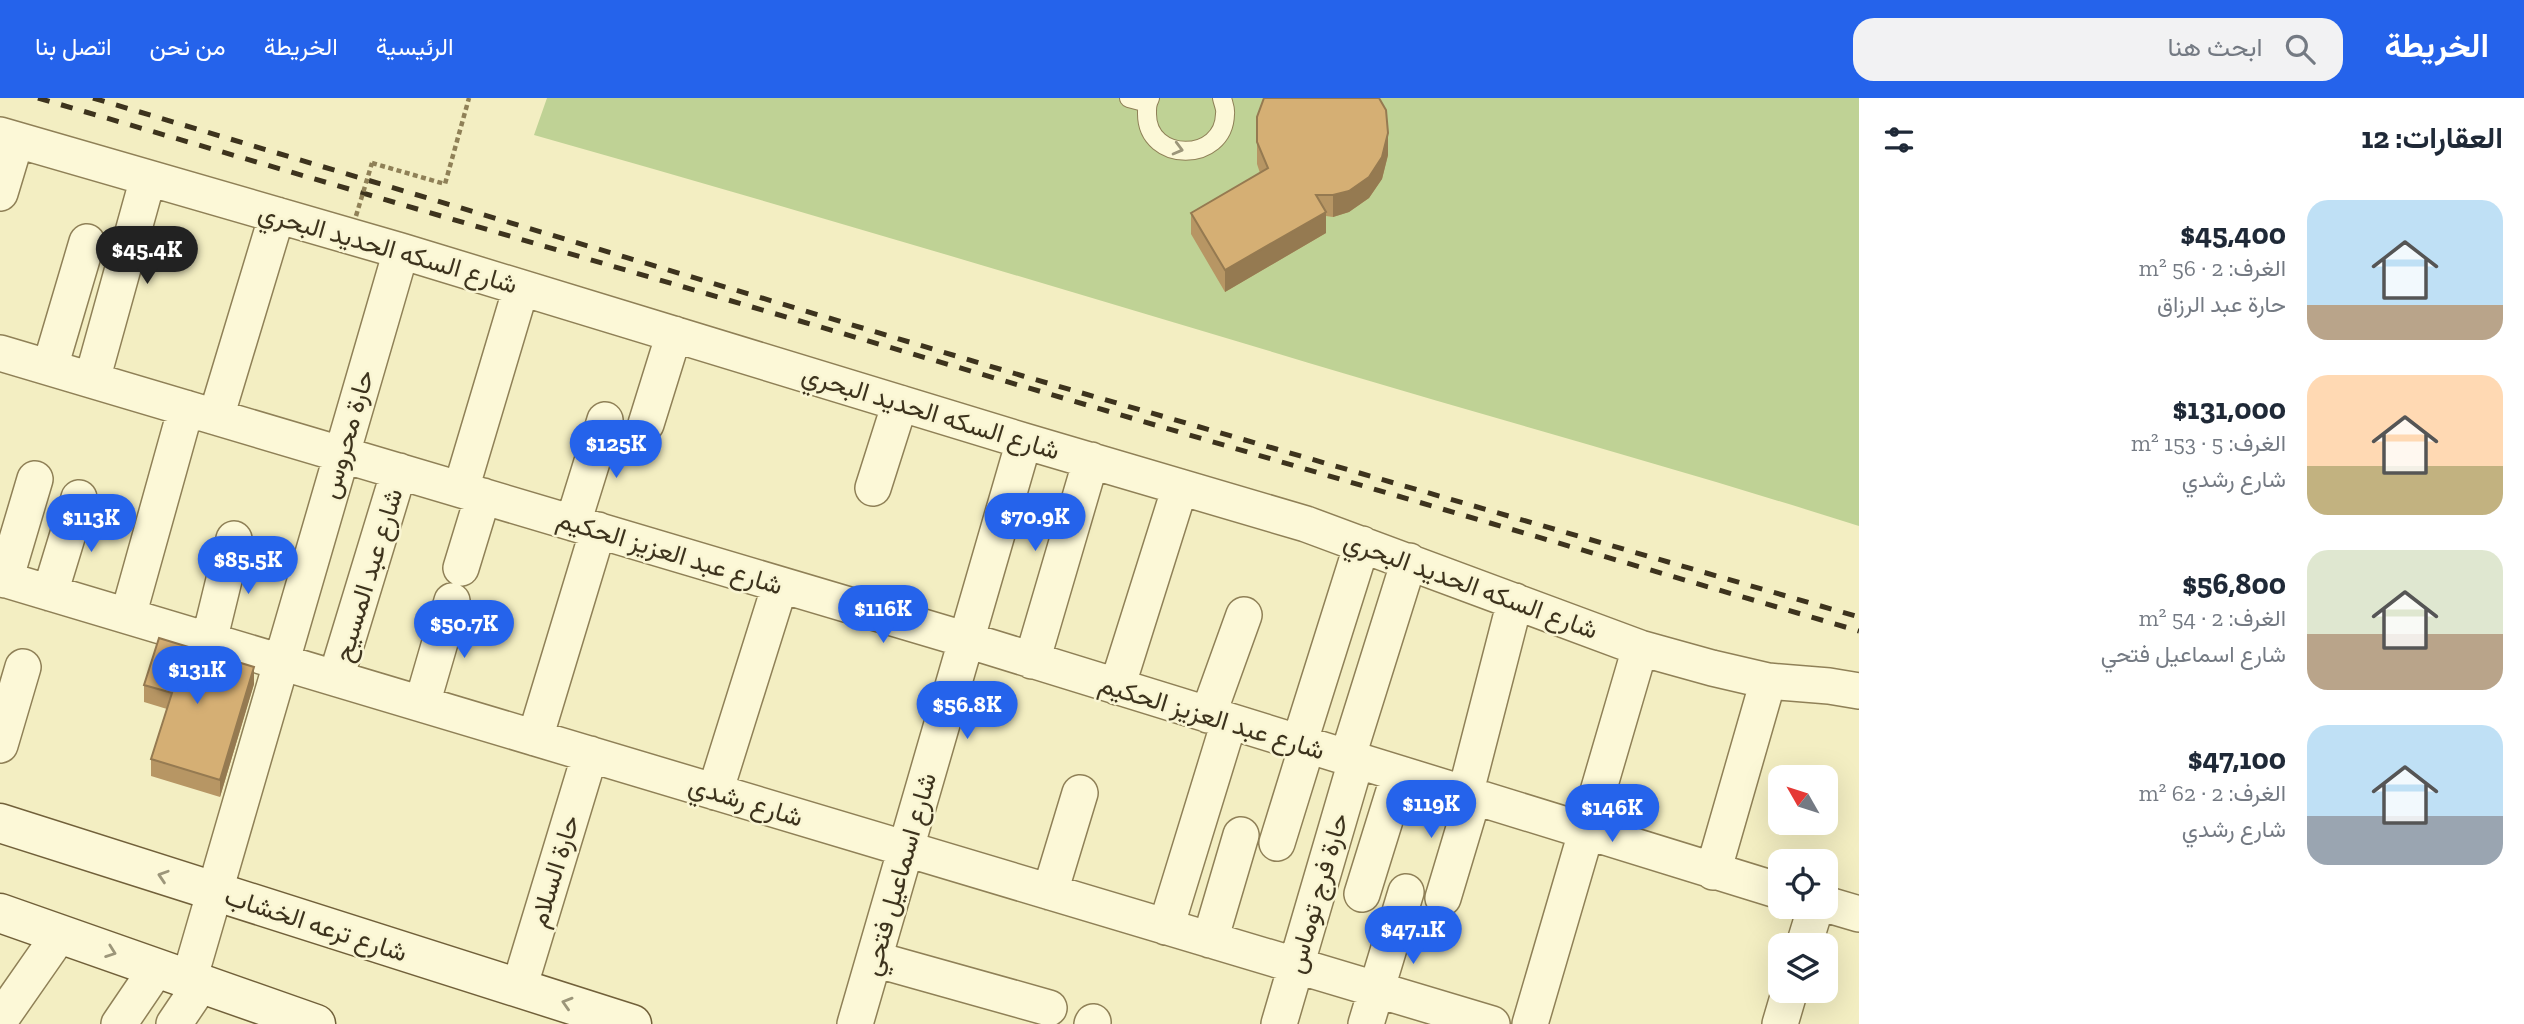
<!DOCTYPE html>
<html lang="ar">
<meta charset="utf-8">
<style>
:root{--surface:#fff;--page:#f2f2f3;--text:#1f2937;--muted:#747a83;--accent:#2563eb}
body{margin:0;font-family:"Zilla Slab",Vazirmatn,serif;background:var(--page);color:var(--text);direction:rtl;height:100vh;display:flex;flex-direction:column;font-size:26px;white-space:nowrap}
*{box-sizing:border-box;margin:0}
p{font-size:23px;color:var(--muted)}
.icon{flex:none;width:38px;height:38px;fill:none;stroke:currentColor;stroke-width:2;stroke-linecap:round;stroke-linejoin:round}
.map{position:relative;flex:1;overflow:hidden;direction:ltr}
.panel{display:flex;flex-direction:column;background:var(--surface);width:665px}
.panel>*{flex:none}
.needle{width:46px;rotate:309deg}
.controls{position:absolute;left:1768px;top:667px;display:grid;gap:14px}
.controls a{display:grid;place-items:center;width:70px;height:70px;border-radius:14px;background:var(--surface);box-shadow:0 7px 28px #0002;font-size:35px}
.price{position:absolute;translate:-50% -60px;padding:0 16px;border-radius:24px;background:var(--accent);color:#fff;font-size:23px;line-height:46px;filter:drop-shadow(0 2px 4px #0008)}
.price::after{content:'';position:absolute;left:50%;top:42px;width:21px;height:16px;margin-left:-10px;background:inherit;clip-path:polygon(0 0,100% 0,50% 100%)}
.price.current{background:#222;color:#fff}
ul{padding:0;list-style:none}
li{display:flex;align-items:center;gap:21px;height:175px;padding:0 21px}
li span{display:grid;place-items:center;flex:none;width:196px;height:140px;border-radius:21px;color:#555}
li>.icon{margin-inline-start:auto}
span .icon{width:84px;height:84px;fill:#fffc;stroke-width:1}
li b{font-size:30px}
h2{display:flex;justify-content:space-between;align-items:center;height:84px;padding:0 21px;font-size:30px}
header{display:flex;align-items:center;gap:42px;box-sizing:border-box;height:98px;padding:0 35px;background:var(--accent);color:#fff}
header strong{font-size:33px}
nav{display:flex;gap:38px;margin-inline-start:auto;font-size:24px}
.search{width:490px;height:63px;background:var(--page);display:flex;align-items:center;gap:18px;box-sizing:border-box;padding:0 24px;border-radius:21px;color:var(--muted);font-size:26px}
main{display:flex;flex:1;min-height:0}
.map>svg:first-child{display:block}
</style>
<header>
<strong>الخريطة</strong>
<div class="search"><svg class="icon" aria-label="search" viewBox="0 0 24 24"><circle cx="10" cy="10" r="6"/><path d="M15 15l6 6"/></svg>ابحث هنا</div>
<nav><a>الرئيسية</a><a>الخريطة</a><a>من نحن</a><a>اتصل بنا</a></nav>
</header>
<main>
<section class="panel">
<h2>العقارات: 12<svg class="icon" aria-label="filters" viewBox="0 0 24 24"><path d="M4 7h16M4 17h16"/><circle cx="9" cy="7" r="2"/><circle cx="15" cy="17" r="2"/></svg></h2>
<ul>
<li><span style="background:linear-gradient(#bfe0f5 75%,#b9a48a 0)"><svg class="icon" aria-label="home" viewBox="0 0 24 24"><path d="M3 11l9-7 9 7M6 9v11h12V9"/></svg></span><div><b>$45,400</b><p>الغرف: 2 · 56 m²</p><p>حارة عبد الرزاق</p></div></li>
<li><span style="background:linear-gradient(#ffd9b3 65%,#c2b280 0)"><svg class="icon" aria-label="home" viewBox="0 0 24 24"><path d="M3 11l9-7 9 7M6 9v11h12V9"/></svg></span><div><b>$131,000</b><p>الغرف: 5 · 153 m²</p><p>شارع رشدي</p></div></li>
<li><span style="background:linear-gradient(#dfe7d0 60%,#b9a48a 0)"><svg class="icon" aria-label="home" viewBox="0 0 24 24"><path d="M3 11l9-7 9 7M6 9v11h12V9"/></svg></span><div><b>$56,800</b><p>الغرف: 2 · 54 m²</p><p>شارع اسماعيل فتحي</p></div></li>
<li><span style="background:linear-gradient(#bfe0f5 65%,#9aa5b1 0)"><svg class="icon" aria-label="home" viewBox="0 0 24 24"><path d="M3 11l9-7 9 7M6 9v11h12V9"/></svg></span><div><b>$47,100</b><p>الغرف: 2 · 62 m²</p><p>شارع رشدي</p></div></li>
</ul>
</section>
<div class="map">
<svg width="1859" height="926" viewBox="0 0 1859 926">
<rect width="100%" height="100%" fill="#f3eec2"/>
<!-- green -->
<path fill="#bfd295" d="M 547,0 L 1859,0 L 1859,428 C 1689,374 1517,327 1346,276 C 1076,195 806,114 534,37 Z"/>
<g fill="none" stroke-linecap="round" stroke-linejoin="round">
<!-- lane casing -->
<g stroke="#8f8057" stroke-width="20">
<path id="lane" d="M 1129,0 L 1148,5
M 1150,0 C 1147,6 1147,9 1147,16 C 1147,65 1224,65 1225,16 C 1226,11 1223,5 1222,0"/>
</g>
<!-- street casing -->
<g stroke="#8f8057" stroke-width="38">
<path id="street" d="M 0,37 L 401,153 L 1024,343 L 1306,426 L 1640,550 L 1712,570 L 1768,583 L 1829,588 L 1859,593
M 0,95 L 16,42
M 0,255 L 967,542 L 1780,793
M 50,269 L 87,144
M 92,282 L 148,80
M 216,319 L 277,117
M 646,326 L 674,236
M 873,390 L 900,305
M 461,391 L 521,190
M 573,425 L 605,322
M 461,470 L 483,398
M 0,480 L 1492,926
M 5,482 L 35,381
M 50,495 L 79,400
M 128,518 L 186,310
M 209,543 L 234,441
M 1032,563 L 1091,362
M 336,580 L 399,373
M 1117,589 L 1180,389
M 422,606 L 452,503
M 1208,617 L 1244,517
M 535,640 L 598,432
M 1299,646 L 1362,446
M 0,647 L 23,569
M 1347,661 L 1409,463
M 715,694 L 780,487
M 1465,697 L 1515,503
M 1277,745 L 1307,648
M 1713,774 L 1768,583
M 1050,794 L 1080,695
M 1362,796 L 1399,677
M 1443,800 L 1473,700
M 1825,806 L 1859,816
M 1166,829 L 1229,624
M 1210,842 L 1241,737
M 1804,847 L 1816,808
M 874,861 L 1049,910
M 189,882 L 401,153
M 519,890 L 590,656
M 0,922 L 60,836
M 119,926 L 157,870
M 174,926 L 201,886
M 855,926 L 1024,343
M 1092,926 L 1093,924
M 1279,926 L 1356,663
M 1366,926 L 1406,794
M 1530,926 L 1640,550
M 1780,926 L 1790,892"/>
</g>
<!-- secondary casing -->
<g stroke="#71603a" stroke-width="41">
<path id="secondary" d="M 0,725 L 632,926
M 0,815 L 316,926"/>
</g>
<!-- path -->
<path stroke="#8f8057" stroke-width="4.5" stroke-dasharray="5 3.5" stroke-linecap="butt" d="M 372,65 L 445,86 L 469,0"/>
<!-- lane -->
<use href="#lane" stroke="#fcf8d7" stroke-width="18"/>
<!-- street -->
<use href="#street" stroke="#fcf8d7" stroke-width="35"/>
<!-- secondary -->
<use href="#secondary" stroke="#fcf8d7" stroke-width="38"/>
<!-- rail -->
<path stroke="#3d331d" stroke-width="5" stroke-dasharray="12 12" stroke-linecap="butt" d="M 38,0 L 1859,533
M 93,0 L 1023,278 L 1859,519"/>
<!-- path-bridge -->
<path stroke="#8f8057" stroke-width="4.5" stroke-dasharray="5 3.5" stroke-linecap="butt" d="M 356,118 L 372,65"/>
</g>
<!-- wall -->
<path fill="#b79664" d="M 1257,19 L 1388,57 L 1382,81 L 1369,100 L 1349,114 L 1333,119 L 1326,118 L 1326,135 L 1225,194 L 1191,136 L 1191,115 L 1260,75 L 1257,66 Z
M 254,586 L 220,699 L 151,678 L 151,661 L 167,611 L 144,604 L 144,587 Z"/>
<!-- shaded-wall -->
<path fill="#957a51" d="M 1388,35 L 1388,57 L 1382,81 L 1369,100 L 1349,114 L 1333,119 L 1333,97 Z
M 1326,114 L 1326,135 L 1225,194 L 1225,172 Z
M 254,569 L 254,586 L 220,699 L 220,682 Z"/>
<!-- building -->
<path fill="#d5af74" stroke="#957a51" stroke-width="2" d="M 1264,0 L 1379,0 L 1386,12 L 1388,35 L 1382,59 L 1369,79 L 1349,93 L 1333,97 L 1316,97 L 1326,114 L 1225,172 L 1191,115 L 1268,70 L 1257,44 L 1257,19 Z
M 159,540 L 254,569 L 220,682 L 151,661 L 172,595 L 144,587 Z"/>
<!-- one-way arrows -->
<defs><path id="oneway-chevron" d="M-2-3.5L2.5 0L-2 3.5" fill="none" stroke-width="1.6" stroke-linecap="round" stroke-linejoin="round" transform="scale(1.75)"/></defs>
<g stroke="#9c967a">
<use href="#oneway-chevron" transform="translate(1178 51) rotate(15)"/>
<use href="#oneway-chevron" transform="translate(163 778) rotate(-162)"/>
<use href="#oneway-chevron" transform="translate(111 854) rotate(20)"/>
<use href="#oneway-chevron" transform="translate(567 905) rotate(-163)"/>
</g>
<g text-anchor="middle" stroke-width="5" stroke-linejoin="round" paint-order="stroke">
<!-- street labels -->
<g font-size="26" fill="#3d331d" stroke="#f9f5d3">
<text transform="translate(388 150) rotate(16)" y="9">شارع السكه الحديد البحري</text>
<text transform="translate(931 314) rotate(17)" y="9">شارع السكه الحديد البحري</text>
<text transform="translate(347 336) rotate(-74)" y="9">حارة محروس</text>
<text transform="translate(670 454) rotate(17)" y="9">شارع عبد العزيز الحكيم</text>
<text transform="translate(368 477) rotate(-73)" y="9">شارع عبد المسيح</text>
<text transform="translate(1471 487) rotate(20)" y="9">شارع السكه الحديد البحري</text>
<text transform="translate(1212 619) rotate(17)" y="9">شارع عبد العزيز الحكيم</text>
<text transform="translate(746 703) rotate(17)" y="9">شارع رشدي</text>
<text transform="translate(554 773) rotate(-73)" y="9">حارة السلام</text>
<text transform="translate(899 776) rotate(-74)" y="9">شارع اسماعيل فتحي</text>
<text transform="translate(1317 795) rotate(-74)" y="9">حارة فرج توماس</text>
<text transform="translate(316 826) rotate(18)" y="9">شارع ترعه الخشاب</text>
</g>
</g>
</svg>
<div class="controls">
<a><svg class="needle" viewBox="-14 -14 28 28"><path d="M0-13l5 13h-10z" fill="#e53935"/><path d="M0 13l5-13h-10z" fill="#747a83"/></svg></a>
<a><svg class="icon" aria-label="locate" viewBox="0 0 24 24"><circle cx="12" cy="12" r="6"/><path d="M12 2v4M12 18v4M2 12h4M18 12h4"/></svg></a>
<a><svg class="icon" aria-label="layers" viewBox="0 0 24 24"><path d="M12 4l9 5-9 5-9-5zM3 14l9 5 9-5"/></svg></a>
</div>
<b class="price current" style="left:147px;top:188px">$45.4K</b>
<b class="price" style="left:616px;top:382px">$125K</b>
<b class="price" style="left:1035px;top:455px">$70.9K</b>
<b class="price" style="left:91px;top:456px">$113K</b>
<b class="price" style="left:248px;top:498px">$85.5K</b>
<b class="price" style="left:883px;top:547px">$116K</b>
<b class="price" style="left:464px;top:562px">$50.7K</b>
<b class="price" style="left:197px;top:608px">$131K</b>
<b class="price" style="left:967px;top:643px">$56.8K</b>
<b class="price" style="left:1431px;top:742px">$119K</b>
<b class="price" style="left:1612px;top:746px">$146K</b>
<b class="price" style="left:1413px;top:868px">$47.1K</b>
</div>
</main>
